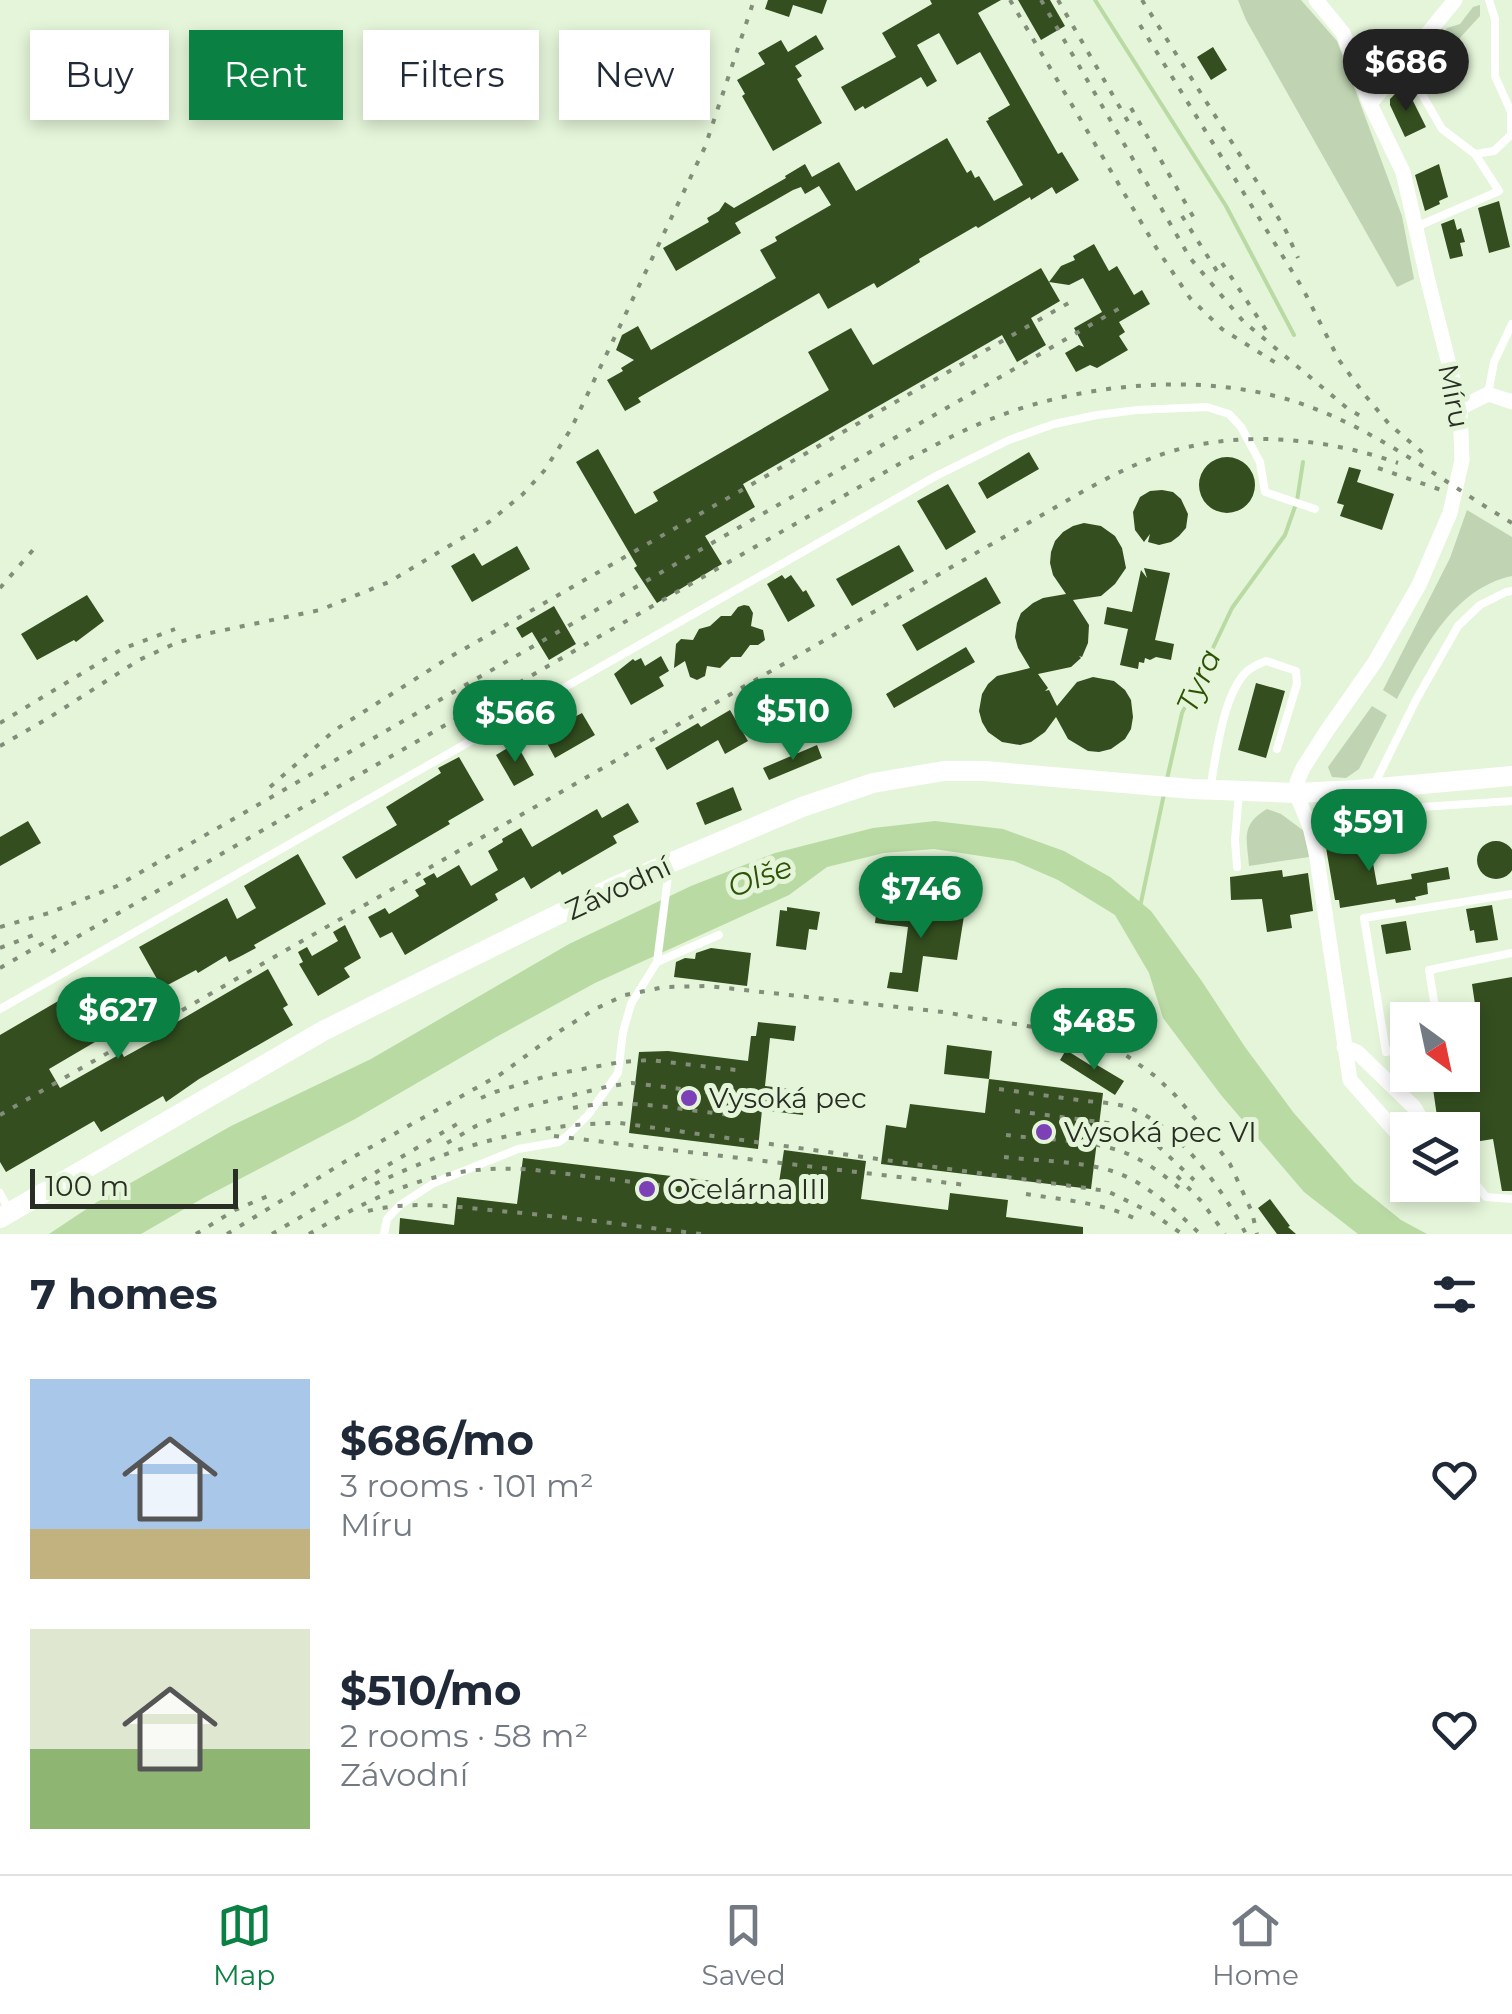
<!DOCTYPE html>
<meta charset="utf-8">
<style>
:root{--surface:#fff;--page:#f6f6f7;--text:#1f2937;--muted:#747a83;--line:#e0e1e3;--accent:#0b8043}
body{margin:0;font-family:Montserrat,sans-serif;background:var(--page);color:var(--text);height:100vh;display:flex;flex-direction:column;font-size:38px;white-space:nowrap}
*{box-sizing:border-box;margin:0}
p{font-size:32px;color:var(--muted)}
.icon{flex:none;width:55px;height:55px;fill:none;stroke:currentColor;stroke-width:2;stroke-linecap:round;stroke-linejoin:round}
.map{position:relative;height:1234px;overflow:hidden}
.details{display:flex;flex-direction:column;background:var(--surface);flex:1}
.details>*{flex:none}
.banner{position:absolute;left:30px;top:30px;width:1000px;height:90px;display:flex;gap:20px}
.needle{width:65px;rotate:147deg}
.controls{position:absolute;left:1390px;top:1002px;display:grid;gap:20px}
.controls a{display:grid;place-items:center;width:90px;height:90px;border-radius:0px;background:var(--surface);box-shadow:0 5px 15px #0003;font-size:50px}
.scale{position:absolute;left:30px;bottom:25px;width:208px;box-sizing:border-box;padding-left:10px;border:5px solid #282e23;border-top:0;font-size:28px;line-height:35px;white-space:nowrap;color:#282e23;-webkit-text-stroke:8px #e4f5d9;paint-order:stroke}
.price{position:absolute;translate:-50% -85px;padding:0 22px;border-radius:35px;background:var(--accent);color:#fff;font-size:32px;line-height:65px;filter:drop-shadow(0 2px 5px #0008)}
.price::after{content:'';position:absolute;left:50%;top:60px;width:30px;height:22px;margin-left:-15px;background:inherit;clip-path:polygon(0 0,100% 0,50% 100%)}
.price.active{background:#222;color:#fff}
ul{padding:0;list-style:none}
li{display:flex;align-items:center;gap:30px;height:250px;padding:0 30px}
li span{display:grid;place-items:center;flex:none;width:280px;height:200px;border-radius:0px;color:#555}
li>.icon{margin-inline-start:auto}
span .icon{width:120px;height:120px;fill:#fffc;stroke-width:1}
li b{font-size:42px}
h2{display:flex;justify-content:space-between;align-items:center;height:120px;padding:0 30px;font-size:42px}
.chip{padding:0 35px;border-radius:0px;background:var(--surface);box-shadow:0 5px 15px #0003;font-size:35px;line-height:90px}
.chip.active{background:var(--accent);color:#fff}
.tabs{display:flex;justify-content:space-around;align-items:center;height:140px;border-top:2px solid var(--line);background:var(--surface);font-size:28px;color:var(--muted)}
.tabs a{display:grid;justify-items:center;gap:5px}
.tabs .active{color:var(--accent)}
.map>svg:first-child{display:block}
</style>
<div class="map">
<svg width="1512" height="1234" viewBox="0 0 1512 1234">
<rect width="100%" height="100%" fill="#e4f5d9"/>
<!-- green -->
<path fill="#c0d4b3" d="M 1238,0 L 1301,0 L 1337,41 L 1402,216 L 1414,279 L 1397,287 L 1246,20 Z
M 1480,5 L 1480,16 L 1434,66 L 1426,71 L 1420,66 L 1419,60 L 1447,28 L 1460,24 L 1473,7 Z
M 1467,510 L 1512,537 L 1512,576 C 1452,589 1424,650 1397,699 L 1383,690 L 1450,558 Z
M 1372,706 L 1387,715 L 1359,769 L 1346,778 L 1332,777 L 1328,767 Z
M 1267,809 L 1281,814 L 1304,831 L 1309,857 L 1249,866 C 1247,839 1240,825 1267,809 Z"/>
<!-- water -->
<path fill="#badaa4" d="M 935,821 L 1003,829 L 1064,851 L 1110,877 L 1151,911 L 1201,980 L 1245,1047 L 1293,1112 L 1354,1182 L 1401,1220 L 1427,1234 L 1358,1234 L 1304,1192 L 1221,1095 L 1163,1018 L 1149,973 L 1115,915 L 1058,880 L 1014,861 L 934,849 L 884,853 L 827,867 L 789,895 L 595,983 L 498,1036 L 355,1119 L 205,1197 L 141,1234 L 49,1234 L 97,1202 L 231,1126 L 371,1059 L 569,944 L 691,886 L 775,853 L 873,828 Z"/>
<g fill="none" stroke-linecap="round" stroke-linejoin="round">
<!-- stream -->
<path stroke="#badaa4" stroke-width="4" d="M 1095,0 L 1226,206 L 1294,335
M 1167,779 L 1182,713 L 1232,608 L 1285,535 L 1297,501 L 1303,462
M 1140,907 L 1164,794"/>
</g>
<!-- building -->
<path fill="#344e1f" d="M 768,0 L 827,0 L 822,14 L 793,5 L 789,17 L 765,9 Z
M 930,0 L 1001,0 L 978,13 L 1058,154 L 1062,152 L 1079,180 L 1056,194 L 1052,187 L 1031,200 L 1030,197 L 978,228 L 976,226 L 919,259 L 920,262 L 877,288 L 874,283 L 828,309 L 819,293 L 638,398 L 641,402 L 625,411 L 607,380 L 623,371 L 621,368 L 634,360 L 616,350 L 622,335 L 638,326 L 651,350 L 776,278 L 760,250 L 777,241 L 775,237 L 831,205 L 819,186 L 805,194 L 801,187 L 793,190 L 735,223 L 741,233 L 676,271 L 663,248 L 709,222 L 707,218 L 719,211 L 725,202 L 734,208 L 786,178 L 785,176 L 805,164 L 812,177 L 839,162 L 856,191 L 947,138 L 967,173 L 971,170 L 975,178 L 979,176 L 994,201 L 1023,185 L 986,121 L 989,120 L 988,118 L 1010,105 L 980,52 L 957,65 L 939,33 L 917,45 L 937,81 L 927,87 L 921,77 L 865,109 L 863,106 L 855,111 L 841,87 L 896,57 L 882,33 L 932,4 Z
M 1018,0 L 1050,0 L 1065,26 L 1041,40 Z
M 816,35 L 824,49 L 795,66 L 802,76 L 797,79 L 822,123 L 773,151 L 742,96 L 745,94 L 737,80 L 765,64 L 758,53 L 781,40 L 788,52 Z
M 1213,47 L 1227,70 L 1211,80 L 1197,57 Z
M 1401,88 L 1406,99 L 1411,97 L 1426,127 L 1405,137 L 1390,105 L 1390,99 Z
M 1439,164 L 1448,197 L 1439,201 L 1440,204 L 1425,211 L 1415,175 Z
M 1499,201 L 1510,247 L 1489,253 L 1478,208 Z
M 1454,219 L 1457,230 L 1461,228 L 1465,242 L 1460,243 L 1463,256 L 1450,259 L 1441,224 Z
M 1094,244 L 1109,271 L 1117,266 L 1134,295 L 1142,290 L 1150,304 L 1119,322 L 1125,332 L 1119,336 L 1128,350 L 1097,368 L 1090,365 L 1076,372 L 1065,353 L 1079,345 L 1084,347 L 1074,328 L 1102,312 L 1083,278 L 1069,285 L 1049,282 L 1061,266 L 1075,260 L 1073,256 Z
M 1041,268 L 1060,301 L 1031,318 L 1046,345 L 1017,362 L 1002,335 L 743,484 L 755,507 L 705,536 L 722,564 L 657,603 L 634,568 L 637,566 L 576,462 L 598,449 L 635,514 L 658,501 L 653,492 L 829,390 L 808,352 L 851,328 L 873,365 Z
M 1029,452 L 1039,469 L 987,499 L 978,483 Z
M1199 485a28 28 0 1 1 56 0a28 28 0 1 1-56 0Z
M 1349,467 L 1361,470 L 1357,482 L 1394,494 L 1382,530 L 1340,516 L 1344,505 L 1337,503 Z
M 948,484 L 976,532 L 946,550 L 917,501 Z
M 1162,490 L 1173,492 L 1181,499 L 1188,514 L 1186,528 L 1179,536 L 1171,542 L 1159,545 L 1148,542 L 1150,534 L 1144,542 L 1135,530 L 1133,512 L 1140,497 L 1150,491 Z
M 1084,523 L 1101,526 L 1115,536 L 1122,548 L 1126,568 L 1115,584 L 1101,596 L 1073,600 L 1089,625 L 1088,643 L 1082,657 L 1079,656 L 1081,658 L 1071,667 L 1038,674 L 1048,688 L 1045,691 L 1049,690 L 1057,706 L 1077,682 L 1093,677 L 1114,681 L 1125,690 L 1131,700 L 1133,717 L 1131,729 L 1125,739 L 1111,749 L 1099,752 L 1088,751 L 1068,739 L 1056,717 L 1045,732 L 1031,742 L 1020,745 L 1002,742 L 988,732 L 982,722 L 979,711 L 982,694 L 988,684 L 997,676 L 1030,668 L 1018,648 L 1015,637 L 1017,623 L 1021,613 L 1033,603 L 1043,598 L 1066,594 L 1053,575 L 1050,563 L 1051,552 L 1055,541 L 1063,532 L 1073,526 Z
M 899,545 L 914,571 L 852,606 L 836,579 Z
M 517,546 L 530,569 L 472,602 L 451,566 L 474,553 L 482,566 Z
M 1144,568 L 1170,573 L 1155,640 L 1174,644 L 1171,660 L 1156,657 L 1150,660 L 1145,658 L 1144,663 L 1139,662 L 1138,669 L 1120,665 L 1128,629 L 1104,624 L 1107,607 L 1132,612 L 1141,570 L 1147,578 Z
M 782,575 L 785,579 L 791,575 L 803,592 L 806,590 L 815,606 L 788,622 L 767,584 Z
M 986,577 L 1001,603 L 917,651 L 902,625 Z
M 87,595 L 104,621 L 76,642 L 74,640 L 37,660 L 21,634 Z
M 744,605 L 749,606 L 753,613 L 751,626 L 763,630 L 765,640 L 758,645 L 750,645 L 741,657 L 731,657 L 720,668 L 707,666 L 705,676 L 697,680 L 690,677 L 685,661 L 674,668 L 676,644 L 681,639 L 693,640 L 699,629 L 710,626 L 721,616 L 731,616 L 738,607 Z
M 554,606 L 576,644 L 549,660 L 532,632 L 522,638 L 516,628 Z
M 966,647 L 975,662 L 894,708 L 886,694 Z
M 661,656 L 669,671 L 659,677 L 664,686 L 631,705 L 614,674 L 633,659 L 635,661 L 641,658 L 645,666 Z
M 1256,683 L 1285,691 L 1266,758 L 1238,750 Z
M 730,710 L 748,741 L 725,754 L 718,740 L 667,770 L 655,748 L 698,723 L 701,727 Z
M 582,713 L 595,735 L 555,758 L 542,734 Z
M 516,743 L 534,775 L 514,786 L 496,755 Z
M 817,745 L 822,758 L 769,780 L 763,768 Z
M 459,757 L 484,800 L 448,821 L 450,824 L 356,879 L 342,857 L 397,825 L 386,807 L 441,773 L 438,768 Z
M 733,787 L 742,810 L 705,825 L 696,803 Z
M 628,803 L 639,822 L 613,836 L 617,843 L 562,875 L 560,871 L 531,889 L 524,877 L 495,894 L 498,900 L 405,955 L 392,932 L 380,938 L 368,917 L 385,908 L 389,914 L 419,896 L 415,890 L 426,884 L 423,879 L 434,873 L 437,878 L 459,865 L 471,886 L 498,870 L 488,851 L 503,842 L 502,839 L 521,828 L 532,847 L 597,809 L 602,818 Z
M 28,821 L 41,843 L 0,866 L 0,837 Z
M 1367,830 L 1377,885 L 1412,879 L 1411,874 L 1448,867 L 1450,879 L 1427,883 L 1428,894 L 1415,897 L 1416,900 L 1396,903 L 1395,899 L 1340,908 L 1339,900 L 1335,900 L 1325,842 L 1329,841 L 1328,836 Z
M1477 860a19 19 0 1 1 38 0a19 19 0 1 1-38 0Z
M 298,854 L 326,904 L 254,945 L 256,948 L 241,956 L 229,962 L 226,956 L 198,973 L 196,970 L 162,988 L 139,947 L 227,898 L 237,919 L 256,908 L 244,886 Z
M 1282,870 L 1283,877 L 1308,873 L 1313,911 L 1290,915 L 1292,928 L 1267,932 L 1262,899 L 1231,900 L 1230,877 Z
M 877,905 L 964,916 L 957,960 L 923,956 L 918,992 L 887,988 L 890,972 L 902,973 L 908,927 L 875,923 Z
M 1492,905 L 1498,940 L 1476,943 L 1474,930 L 1470,931 L 1466,909 Z
M 787,907 L 820,912 L 817,930 L 809,929 L 806,950 L 776,946 L 780,910 L 787,911 Z
M 1406,921 L 1411,950 L 1386,954 L 1381,925 Z
M 345,925 L 361,958 L 344,968 L 350,977 L 318,996 L 299,964 L 303,962 L 298,952 L 307,947 L 312,956 L 338,941 L 333,932 Z
M 711,948 L 751,953 L 747,986 L 674,977 L 676,962 L 685,958 L 695,959 L 696,953 Z
M 268,969 L 288,1005 L 283,1008 L 293,1025 L 199,1079 L 166,1102 L 163,1096 L 101,1132 L 94,1121 L 6,1172 L 0,1162 L 0,1035 L 96,979 L 124,1025 L 49,1069 L 60,1088 L 122,1053 L 124,1057 L 173,1030 L 170,1026 Z
M 1512,977 L 1512,1191 L 1502,1191 L 1493,1139 L 1462,1144 L 1462,1130 L 1439,1130 L 1431,1075 L 1462,1075 L 1462,1013 L 1476,1011 L 1472,984 Z
M 1071,1004 L 1117,1010 L 1114,1034 L 1068,1028 Z
M 758,1022 L 796,1026 L 794,1041 L 770,1038 L 765,1086 L 806,1091 L 803,1115 L 762,1110 L 758,1149 L 629,1133 L 639,1052 L 668,1051 L 748,1061 L 751,1036 L 756,1036 Z
M 947,1045 L 992,1051 L 989,1079 L 944,1074 Z
M 1066,1050 L 1095,1068 L 1097,1065 L 1124,1081 L 1115,1095 L 1060,1060 Z
M 989,1079 L 1103,1093 L 1091,1189 L 881,1164 L 886,1125 L 906,1128 L 910,1104 L 985,1113 Z
M 784,1150 L 866,1161 L 861,1199 L 948,1210 L 950,1193 L 1008,1200 L 1006,1217 L 1083,1227 L 1083,1234 L 399,1234 L 400,1218 L 454,1225 L 457,1197 L 517,1204 L 523,1158 L 778,1189 Z
M 1270,1199 L 1290,1226 L 1288,1227 L 1296,1234 L 1277,1234 L 1258,1208 Z"/>
<g fill="none" stroke-linecap="round" stroke-linejoin="round">
<!-- lane -->
<path stroke="#fff" stroke-width="8" d="M 1405,65 L 1442,129 L 1475,154 L 1499,191 L 1416,227
M 1475,154 L 1494,151 L 1511,135 L 1511,112 L 1495,76 L 1495,19 L 1489,0
M 1488,394 L 1494,362 L 1512,324
M 1374,785 L 1416,700 L 1458,626 L 1480,605 L 1506,592 L 1512,591
M 1210,790 C 1216,756 1222,699 1245,673 C 1251,667 1258,664 1266,661 L 1296,671 L 1297,684 L 1277,749
M 1371,815 L 1422,807 L 1512,801
M 1237,867 L 1235,840 L 1239,792
M 657,962 L 669,869
M 0,1009 L 936,476 L 1009,440 L 1054,424 L 1097,415 L 1137,410 L 1207,407 L 1229,414 L 1241,427 L 1260,462 L 1265,492 L 1315,509
M 1437,1020 L 1429,970 L 1512,953
M 1408,1047 L 1386,1052 L 1364,918 L 1512,894
M 1464,1169 L 1486,1197 L 1512,1199
M 0,1193 L 10,1212
M 384,1234 L 387,1219 L 400,1205 L 434,1183 L 518,1149 L 559,1142 L 567,1136 L 588,1115 L 618,1073 L 623,1032 L 631,1004 L 657,962 L 719,935"/>
<!-- street -->
<path stroke="#fff" stroke-width="15" d="M 1316,0 L 1343,33 L 1370,104
M 1460,408 L 1488,394 L 1512,402
M 1344,1047 L 1357,1052 L 1414,1107 L 1421,1119 L 1414,1130
M 1408,1133 L 1396,1132 L 1350,1080 L 1316,852 L 1310,827 L 1296,793 L 1297,782 L 1303,768 L 1326,732 L 1375,662 L 1419,585 L 1450,513 L 1462,460 L 1460,408 L 1427,277 L 1403,172 L 1370,104 L 1455,0"/>
<!-- secondary -->
<path stroke="#fff" stroke-width="20" d="M 0,1218 L 323,1031 L 411,987 L 616,886 L 802,807 L 873,783 L 944,771 L 985,771 L 1192,789 L 1296,793 L 1356,790 L 1512,776"/>
<!-- rail -->
<path stroke="#828d7a" stroke-width="4" stroke-dasharray="5 10" stroke-linecap="butt" d="M 1010,0 L 1157,249 L 1190,298 L 1222,329 L 1276,363
M 1041,0 L 1190,258 L 1243,321 L 1347,408 L 1367,420
M 1058,0 L 1130,125
M 1142,0 L 1262,190 L 1286,231 L 1298,258
M 1140,25 L 1303,289 L 1339,360 L 1364,394 L 1389,424 L 1430,459
M 1131,108 L 1198,225
M 1182,216 L 1222,279
M 1222,263 L 1266,330
M 1378,468 L 1444,491
M 0,588 L 39,543
M 0,723 L 122,649 L 175,629
M 0,746 L 47,719 L 139,660 L 176,643 L 210,633 L 320,610 L 389,582 L 489,522 L 523,494 L 544,471 L 571,429 L 705,147 L 754,0
M 270,787 L 335,730 L 450,657 L 1072,301
M 0,927 L 49,913 L 117,886 L 1120,308
M 0,948 L 39,933
M 51,952 L 901,463 C 930,448 960,431 991,419 C 1087,381 1216,370 1313,408 C 1384,435 1447,484 1512,523
M 0,968 L 61,933
M 999,1089 C 1028,1093 1057,1097 1085,1101 C 1098,1102 1112,1103 1124,1106 C 1175,1121 1222,1188 1246,1234
M 481,1098 L 495,1092 L 550,1075 L 621,1062 L 650,1060 L 736,1070
M 573,1108 C 624,1097 680,1110 732,1115
M 1015,1111 L 1123,1125 L 1156,1144 L 1194,1180
M 0,1115 L 1042,515 C 1080,493 1118,470 1160,455 C 1235,429 1324,437 1398,463
M 1006,1135 C 1044,1140 1088,1139 1123,1152 C 1145,1160 1165,1176 1183,1191
M 554,1136 L 966,1185
M 447,1143 L 476,1126 L 516,1109 L 610,1086 L 632,1083 L 731,1095
M 1004,1157 C 1038,1161 1080,1161 1112,1171 C 1146,1182 1175,1210 1200,1234
M 1177,1176 L 1202,1202 L 1225,1234
M 375,1184 C 453,1146 534,1123 620,1123 L 1107,1191 L 1152,1213 L 1182,1234
M 1026,1194 C 1064,1200 1107,1203 1142,1222
M 368,1211 C 411,1200 456,1207 500,1211 C 567,1217 634,1226 701,1234
M 196,1234 L 235,1210 L 268,1196
M 227,1234 L 346,1161 L 501,1074 L 560,1031 L 595,1009 L 625,995 L 664,987 L 708,986 L 943,1012 L 1069,1033 L 1096,1040 L 1123,1053 L 1155,1076 L 1175,1095 L 1203,1128 L 1230,1164 L 1252,1212 L 1257,1234
M 272,1234 L 457,1124
M 309,1234 C 384,1190 446,1162 535,1170 L 787,1201"/>
</g>
<!-- markers -->
<g fill="#7d41b7" stroke="#e4f5d9" stroke-width="4">
<circle cx="689" cy="1098" r="10"/>
<circle cx="1044" cy="1132" r="10"/>
<circle cx="647" cy="1189" r="10"/>
</g>
<g text-anchor="middle" stroke-width="10" stroke-linejoin="round" paint-order="stroke">
<!-- street labels -->
<g font-size="28" fill="#282e23" stroke="#e4f5d9">
<text transform="translate(1454 396) rotate(79)" y="10">Míru</text>
<text transform="translate(618 888) rotate(-25)" y="10">Závodní</text>
</g>
<!-- poi labels -->
<g font-size="28" fill="#282e23" stroke="#e4f5d9" text-anchor="start">
<text x="709" y="1108">Vysoká pec</text>
<text x="1064" y="1142">Vysoká pec VI</text>
<text x="667" y="1199">Ocelárna III</text>
</g>
<!-- water labels -->
<g font-size="30" font-style="italic" fill="#2f5304" stroke="#e4f5d9">
<text transform="translate(1199 681) rotate(-66)" y="10">Tyra</text>
<text transform="translate(760 877) rotate(-20)" y="10">Olše</text>
</g>
</g>
</svg>
<div class="controls">
<a><svg class="needle" viewBox="-14 -14 28 28"><path d="M0-13l5 13h-10z" fill="#e53935"/><path d="M0 13l5-13h-10z" fill="#747a83"/></svg></a>
<a><svg class="icon" aria-label="layers" viewBox="0 0 24 24"><path d="M12 4l9 5-9 5-9-5zM3 14l9 5 9-5"/></svg></a>
</div>
<div class="scale">100 m</div>
<b class="price active" style="left:1406px;top:114px">$686</b>
<b class="price" style="left:793px;top:763px">$510</b>
<b class="price" style="left:515px;top:765px">$566</b>
<b class="price" style="left:1369px;top:874px">$591</b>
<b class="price" style="left:921px;top:941px">$746</b>
<b class="price" style="left:118px;top:1062px">$627</b>
<b class="price" style="left:1094px;top:1073px">$485</b>
<div class="banner">
<a class="chip">Buy</a>
<a class="chip active">Rent</a>
<a class="chip">Filters</a>
<a class="chip">New</a>
</div>
</div>
<section class="details">
<h2>7 homes<svg class="icon" aria-label="filters" viewBox="0 0 24 24"><path d="M4 7h16M4 17h16"/><circle cx="9" cy="7" r="2"/><circle cx="15" cy="17" r="2"/></svg></h2>
<ul>
<li><span style="background:linear-gradient(#a9c7e8 75%,#c2b280 0)"><svg class="icon" aria-label="home" viewBox="0 0 24 24"><path d="M3 11l9-7 9 7M6 9v11h12V9"/></svg></span><div><b>$686/mo</b><p>3 rooms · 101 m²</p><p>Míru</p></div><svg class="icon" aria-label="heart" viewBox="0 0 24 24"><path d="M12 20l-8-8c-3-5 5-10 8-4 3-6 11-1 8 4z"/></svg></li>
<li><span style="background:linear-gradient(#dfe7d0 60%,#8fb573 0)"><svg class="icon" aria-label="home" viewBox="0 0 24 24"><path d="M3 11l9-7 9 7M6 9v11h12V9"/></svg></span><div><b>$510/mo</b><p>2 rooms · 58 m²</p><p>Závodní</p></div><svg class="icon" aria-label="heart" viewBox="0 0 24 24"><path d="M12 20l-8-8c-3-5 5-10 8-4 3-6 11-1 8 4z"/></svg></li>
</ul>
</section>
<nav class="tabs">
<a class="active"><svg class="icon" aria-label="map" viewBox="0 0 24 24"><path d="M3 6l6-2 6 2 6-2v14l-6 2-6-2-6 2zM9 4v14M15 6v14"/></svg>Map</a>
<a><svg class="icon" aria-label="saved" viewBox="0 0 24 24"><path d="M7 4h10v16l-5-4-5 4z"/></svg>Saved</a>
<a><svg class="icon" aria-label="home" viewBox="0 0 24 24"><path d="M3 11l9-7 9 7M6 9v11h12V9"/></svg>Home</a>
</nav>
